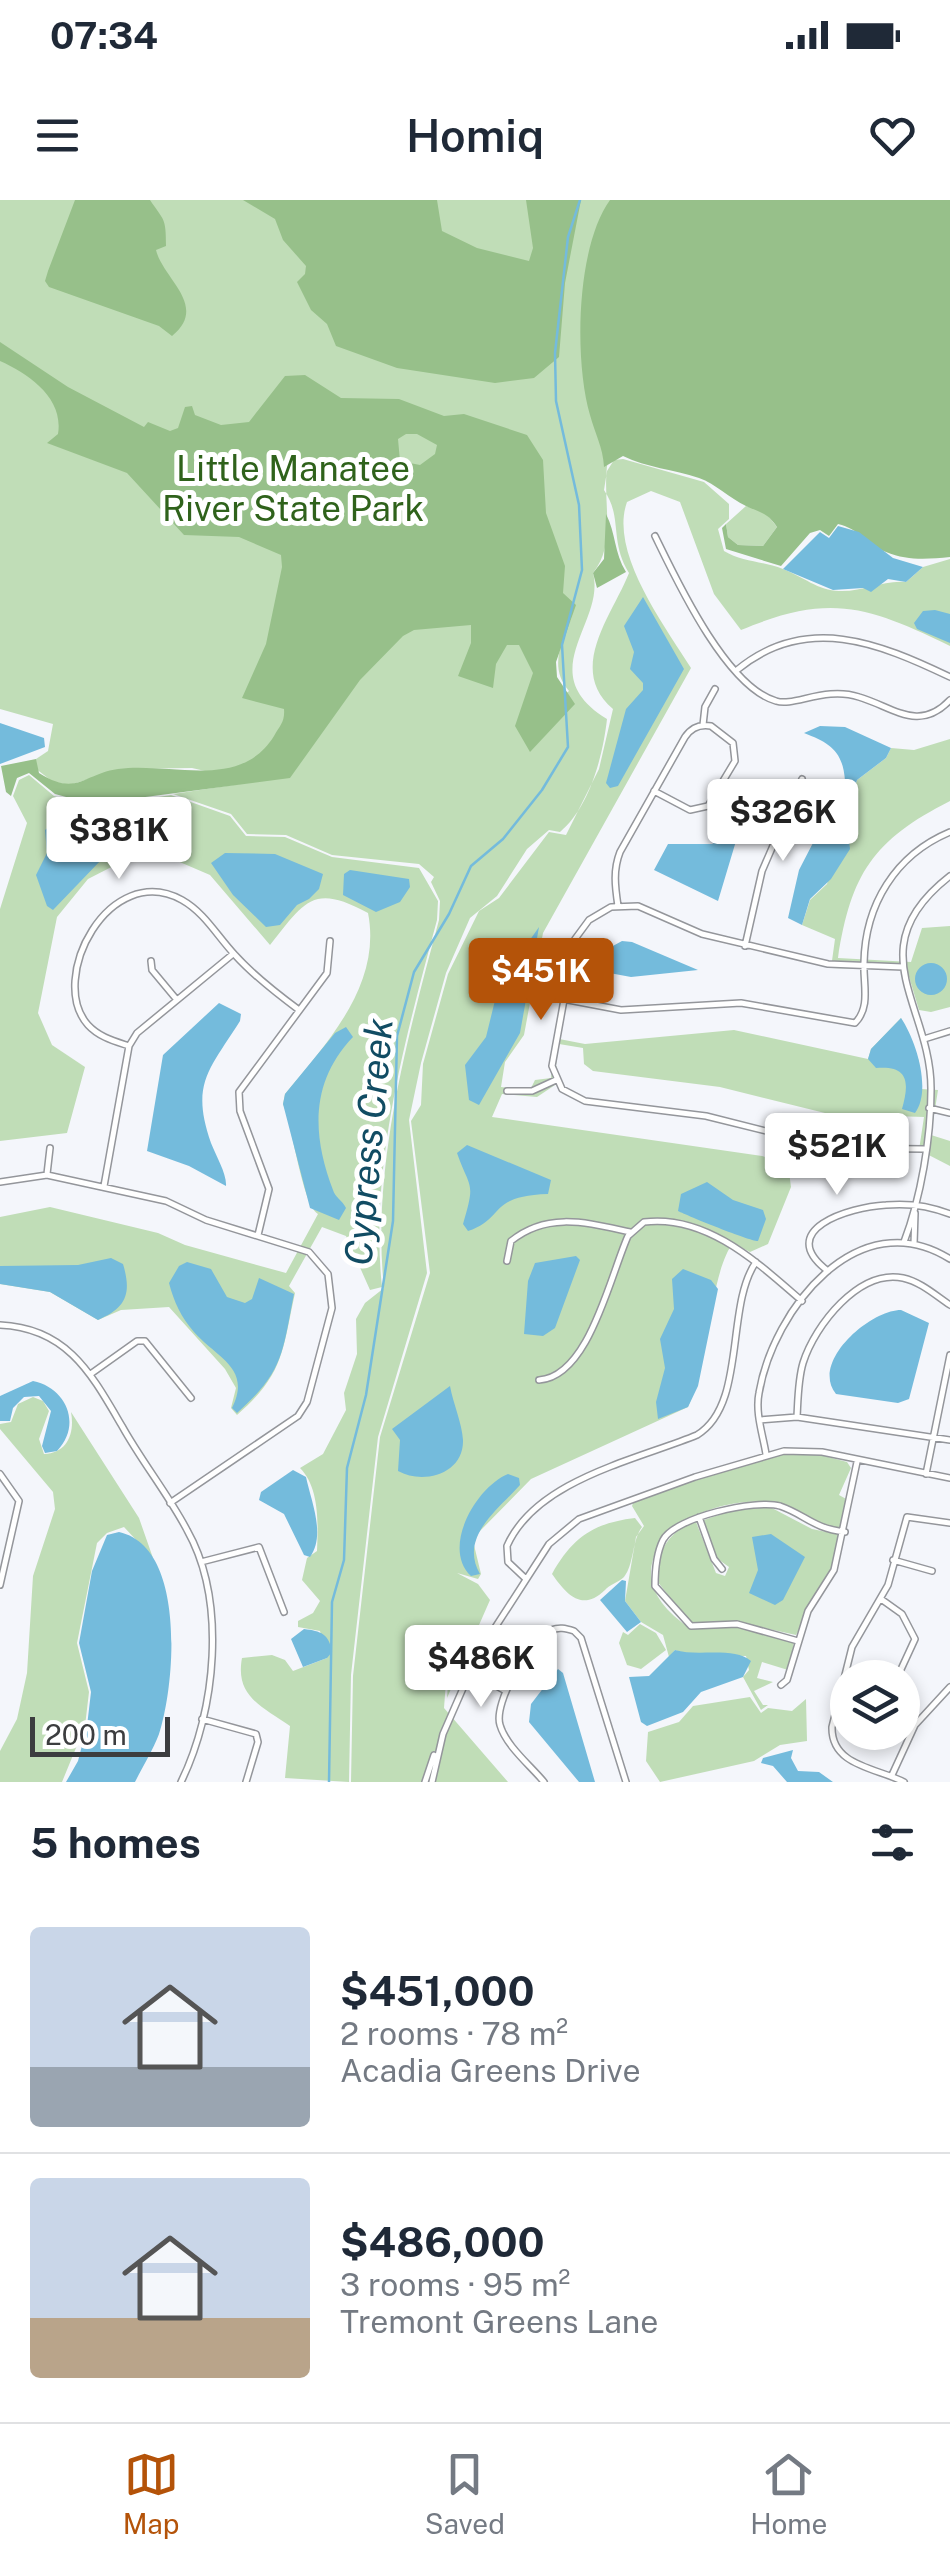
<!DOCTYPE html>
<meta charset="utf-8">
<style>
:root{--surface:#fff;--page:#f6f6f7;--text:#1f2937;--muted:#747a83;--line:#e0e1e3;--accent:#b45309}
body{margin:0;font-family:"Public Sans",sans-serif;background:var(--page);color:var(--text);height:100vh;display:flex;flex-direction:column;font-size:38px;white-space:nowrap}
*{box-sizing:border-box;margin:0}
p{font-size:32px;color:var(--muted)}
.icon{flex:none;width:55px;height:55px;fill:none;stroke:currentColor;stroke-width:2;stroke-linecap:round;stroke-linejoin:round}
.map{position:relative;height:1582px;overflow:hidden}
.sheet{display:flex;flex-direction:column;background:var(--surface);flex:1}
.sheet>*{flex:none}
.controls{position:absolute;left:830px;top:1460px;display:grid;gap:20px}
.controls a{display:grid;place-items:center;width:90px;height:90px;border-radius:50%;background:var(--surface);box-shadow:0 5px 15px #0003;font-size:50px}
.scale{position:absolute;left:30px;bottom:25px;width:140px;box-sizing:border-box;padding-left:10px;border:5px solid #3c3d3f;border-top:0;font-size:28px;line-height:35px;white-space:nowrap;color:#3c3d3f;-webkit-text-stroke:8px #fff;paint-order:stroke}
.price{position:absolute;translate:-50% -85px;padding:0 22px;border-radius:10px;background:#fff;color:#222;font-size:32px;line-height:65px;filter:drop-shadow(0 2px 5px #0008)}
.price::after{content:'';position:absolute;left:50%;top:60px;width:30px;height:22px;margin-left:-15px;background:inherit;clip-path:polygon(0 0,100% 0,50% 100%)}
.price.selected{background:var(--accent);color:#fff}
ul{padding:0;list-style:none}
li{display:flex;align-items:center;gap:30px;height:250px;padding:0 30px}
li+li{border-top:2px solid var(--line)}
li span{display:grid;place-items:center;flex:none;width:280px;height:200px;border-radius:10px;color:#555}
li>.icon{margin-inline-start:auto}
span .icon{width:120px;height:120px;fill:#fffc;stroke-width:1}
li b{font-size:42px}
h2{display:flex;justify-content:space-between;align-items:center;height:120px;padding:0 30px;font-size:42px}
.status{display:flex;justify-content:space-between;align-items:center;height:70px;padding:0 50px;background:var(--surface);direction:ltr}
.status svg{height:28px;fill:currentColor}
header{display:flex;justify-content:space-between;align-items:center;height:130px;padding:0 30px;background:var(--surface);font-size:45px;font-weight:600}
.menu{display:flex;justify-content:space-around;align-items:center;height:140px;border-top:2px solid var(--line);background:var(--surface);font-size:28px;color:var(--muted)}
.menu a{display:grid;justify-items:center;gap:5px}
.menu .selected{color:var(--accent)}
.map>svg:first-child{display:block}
</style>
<div class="status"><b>07:34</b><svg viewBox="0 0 49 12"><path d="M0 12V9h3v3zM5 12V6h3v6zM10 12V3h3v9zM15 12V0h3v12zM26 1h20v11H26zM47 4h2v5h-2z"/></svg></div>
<header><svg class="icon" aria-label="menu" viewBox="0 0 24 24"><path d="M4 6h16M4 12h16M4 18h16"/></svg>Homiq<svg class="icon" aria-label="heart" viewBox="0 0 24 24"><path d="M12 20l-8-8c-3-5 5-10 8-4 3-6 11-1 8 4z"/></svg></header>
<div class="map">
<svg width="950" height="1582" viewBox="0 0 950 1582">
<rect width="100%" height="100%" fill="#f4f6fb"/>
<!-- green -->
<path fill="#c0ddb7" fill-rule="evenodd" d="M 0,0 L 950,0 L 610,252 C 598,291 620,340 593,373 C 606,423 531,472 607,519 C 603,555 590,607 560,632 L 549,630 L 527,649 L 497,696 L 470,718 L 446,773 L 421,863 L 409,920 L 427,1073 L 378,1237 L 351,1475 L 349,1582 L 285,1578 L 290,1526 C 261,1506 235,1496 242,1458 L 272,1455 L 285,1460 L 293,1471 L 327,1458 L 320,1431 L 298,1427 L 298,1421 L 313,1413 L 320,1401 L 302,1380 L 307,1358 L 317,1351 C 318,1325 320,1288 300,1268 L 323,1254 L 346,1210 L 344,1193 L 357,1154 L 356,1119 L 365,1103 L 384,1088 C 371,967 408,836 439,720 L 440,701 L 431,682 L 434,677 L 419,664 L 332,655 L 286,635 L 247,634 L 231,614 L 173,594 L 253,582 L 192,568 L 120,569 L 70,585 L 53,582 L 35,568 L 36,559 L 48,551 L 53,524 L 0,509 ZM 573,414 C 562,441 548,467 569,491 L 520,531 Z
M 623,259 L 704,282 L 729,304 L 729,319 L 718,329 L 724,351 C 742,362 763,361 783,369 C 802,376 819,391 839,391 C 864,392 882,380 906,382 L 923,367 L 950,359 L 950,446 C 867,406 830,393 741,430 L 714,394 L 680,302 L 651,291 L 627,302 C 609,352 664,425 691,468 L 543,733 L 524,835 L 505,862 L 501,887 L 530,890 L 535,880 L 551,878 L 554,838 L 585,844 L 734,830 L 868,859 L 871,849 L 901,818 L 919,861 L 921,889 L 938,890 L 931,935 L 950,941 L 950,966 L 919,950 L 924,917 L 829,914 L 720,887 L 593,871 L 584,864 L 583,848 L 559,844 L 556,865 L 561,881 L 537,897 L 502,894 L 492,917 L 762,956 L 788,964 L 791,987 L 768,1044 L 750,1052 L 733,1043 C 710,1073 709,1161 688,1207 L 531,1279 L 478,1333 L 474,1345 L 481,1374 L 478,1379 L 457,1373 L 478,1384 L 490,1400 L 447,1498 L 450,1454 L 428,1432 L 448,1455 L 444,1508 L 508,1582 L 351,1582 L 353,1476 L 380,1237 L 430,1073 L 411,921 L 421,905 L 423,864 L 448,774 L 479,711 L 499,698 L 549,632 L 566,635 L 599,569 L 613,509 C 566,469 613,414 629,373 C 609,340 623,318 604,290 L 607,271 L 614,260 Z
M 746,306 L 765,312 L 777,327 L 763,346 L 738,345 L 728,337 L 726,324 Z
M 950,539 L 950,601 C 873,640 851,674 838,758 L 911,762 L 922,728 L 950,726 L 950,807 L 931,812 L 919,810 L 907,770 L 831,768 L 835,739 L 802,725 L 810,700 L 827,684 L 857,580 L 886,558 L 891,548 L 914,550 Z
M 29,575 L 54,596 L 95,607 L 171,595 L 230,616 L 246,636 L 285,637 L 332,657 L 419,668 L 438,701 L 437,720 C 406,836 369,967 382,1087 L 370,1090 L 346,1036 L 322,1027 L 289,1086 L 295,1093 C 282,1152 284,1174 237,1215 L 231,1208 L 236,1188 L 225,1169 L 169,1107 L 121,1110 L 98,1120 L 50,1092 L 0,1084 L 0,1017 L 50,1007 L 158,1033 L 185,1045 L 286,1073 L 318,1014 C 302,1004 293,927 283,904 L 285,894 C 328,842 382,784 368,713 C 313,683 305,701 270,745 L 210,675 L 175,660 L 129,658 L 88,679 L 57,717 L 38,813 L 52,845 L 85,867 L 67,933 L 0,941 L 0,709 L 27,623 L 13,596 L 19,580 Z
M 33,1197 L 43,1201 L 49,1211 L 39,1239 L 44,1254 C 67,1253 75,1234 71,1212 L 139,1318 L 153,1358 L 124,1327 L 107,1333 L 97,1343 L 77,1443 L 89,1492 L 85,1526 L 62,1582 L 0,1582 L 0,1551 L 17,1519 L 27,1473 L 33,1376 L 55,1309 L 53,1292 L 0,1229 L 0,1224 L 11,1222 L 18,1204 Z
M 813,1253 L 847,1262 L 851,1268 L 839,1295 L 848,1300 L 842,1330 C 814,1325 790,1304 761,1302 C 687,1298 601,1366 687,1426 L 742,1428 L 794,1443 L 788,1470 L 762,1462 L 757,1478 L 773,1482 L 754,1491 L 763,1505 L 768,1505 L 761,1510 L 743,1477 L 749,1470 L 746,1456 L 688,1455 L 675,1450 L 669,1457 L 663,1435 L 641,1422 L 625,1401 L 636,1337 L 644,1326 L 632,1306 L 634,1300 L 775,1254 Z
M 770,1307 L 812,1329 L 841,1335 L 833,1368 L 796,1435 L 746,1424 L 691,1424 L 657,1381 C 657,1351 668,1331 696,1322 L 716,1373 L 725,1376 L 729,1367 L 715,1357 L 704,1320 L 730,1311 Z
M 635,1318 L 642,1327 C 632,1340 634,1365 624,1377 C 619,1382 609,1385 605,1390 C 582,1412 567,1395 552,1374 C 572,1338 593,1323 635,1318 Z
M 640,1424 L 656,1433 L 666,1450 L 641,1469 L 627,1465 L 619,1443 L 623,1432 L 628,1435 Z
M 750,1497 L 761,1513 L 768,1508 L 792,1511 L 806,1499 L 807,1541 L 780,1545 L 754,1561 L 660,1582 L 646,1561 L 648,1532 L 679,1522 L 693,1506 Z"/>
<!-- forest -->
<path fill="#97c08a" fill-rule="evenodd" d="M 75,0 L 150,0 C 164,21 166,17 166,46 L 156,50 C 163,79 209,106 172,136 L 159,126 L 49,87 L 45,81 L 48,71 Z
M 243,0 L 437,0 L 442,31 L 477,48 L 529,61 L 533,48 L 526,0 L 581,0 L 565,83 L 559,157 L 534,178 L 495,183 L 397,168 L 336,146 L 327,124 L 311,110 L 297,82 L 305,74 L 306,66 L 283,40 L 275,19 Z
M 610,0 L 950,0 L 950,357 C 928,359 908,361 886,352 C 867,344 859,329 838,324 L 829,336 L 820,330 L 810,333 L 781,366 L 726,349 L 722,328 L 726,324 L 728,337 L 738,345 L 763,346 L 777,327 C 768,313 761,313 746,306 C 729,298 716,284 699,278 C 673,269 647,268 623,256 L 604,267 C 603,247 595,234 590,215 C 574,160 576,47 610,0 Z
M 0,142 L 68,187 L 144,227 L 148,222 L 170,231 L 178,228 L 185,207 L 192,206 L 195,215 L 221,225 L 249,222 L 285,176 L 305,175 L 341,198 L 399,199 L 444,216 L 464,214 L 527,235 L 543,260 L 546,313 L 565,366 L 563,393 L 576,405 L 556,462 L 557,477 L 575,504 L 530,552 L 515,526 L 533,473 L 519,445 L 507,445 L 496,464 L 493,488 L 458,476 L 471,443 L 471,425 L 414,430 L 403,436 L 360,480 L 290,578 L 92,604 L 55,594 L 29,573 L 17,578 L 11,596 L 6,592 L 1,566 L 36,559 L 39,573 C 77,597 83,574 118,569 C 172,562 240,591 274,536 C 280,525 285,522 284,509 L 242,498 L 266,444 L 282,367 L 281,355 L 239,337 L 184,335 L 127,273 L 47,243 L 58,234 C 64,198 29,174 0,161 ZM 406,234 L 417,234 L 437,245 L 435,254 L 420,265 L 400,261 L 398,239 Z
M 606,314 C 616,333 614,353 626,372 L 597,388 L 593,373 L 604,359 Z"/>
<!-- water -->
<path fill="#74bbdc" d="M 838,326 L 859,332 L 893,358 L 923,367 L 906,382 L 888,379 L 871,392 L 863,388 L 833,390 L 783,369 L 820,332 L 829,338 Z
M 643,397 L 684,469 L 618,586 L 610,588 L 606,583 L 626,509 L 643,490 L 643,483 L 630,469 L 634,452 L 624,426 Z
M 935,410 L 950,414 L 950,443 L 917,429 L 914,423 L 923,411 Z
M 0,523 L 44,538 L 45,547 L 0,564 Z
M 820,526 L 845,527 L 891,548 L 886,558 L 857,580 L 846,615 L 850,649 L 831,679 L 810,699 L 802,725 L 788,718 L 799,670 L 845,581 C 843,551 830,543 804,533 Z
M 60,618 L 71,624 L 70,642 L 77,654 L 98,651 L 103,658 L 53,710 L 47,706 L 36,675 L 47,653 L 45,630 Z
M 739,631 L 718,701 L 654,670 L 668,644 L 712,644 Z
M 225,653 L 275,654 L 323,674 L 319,689 L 309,699 L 297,705 L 280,725 L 266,727 L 233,695 L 211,663 Z
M 350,670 L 409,679 L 410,687 L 400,702 L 376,712 L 343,695 L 344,674 Z
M 539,727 L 520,833 L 479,905 L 469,900 L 465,865 L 486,837 L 499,784 Z
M 622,741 L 632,742 L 698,770 L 631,777 L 604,772 L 611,747 Z
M915 779a16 16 0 1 1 32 0a16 16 0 1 1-32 0Z
M 219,803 L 241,814 L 240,821 C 210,869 190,883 211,943 C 216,956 227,974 226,986 L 189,966 L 147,951 L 163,855 Z
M 901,818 C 916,840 932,890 915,913 L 902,909 C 909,884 910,865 876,868 L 868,859 L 871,849 Z
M 346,827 L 353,837 C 310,882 312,935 333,990 C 335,997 342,1000 346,1008 L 339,1020 L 310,1008 L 283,904 L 285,894 L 335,833 Z
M 467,945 L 551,980 L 548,994 C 487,996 506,1018 468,1031 L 463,1024 C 476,980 470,990 457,953 Z
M 707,982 L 733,1000 L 763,1010 L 766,1019 L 758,1041 C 752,1042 688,1016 678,1011 L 681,994 Z
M 576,1056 L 580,1060 L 555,1128 L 543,1136 L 524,1134 L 528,1081 L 535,1063 Z
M 111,1058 L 123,1064 C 132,1094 126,1108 98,1120 L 50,1092 L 0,1084 L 0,1066 L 78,1065 Z
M 187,1062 L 211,1069 L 227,1097 L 245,1103 L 252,1099 L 259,1078 L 294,1094 C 282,1154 284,1171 237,1213 L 232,1208 C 252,1168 217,1158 194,1132 C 181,1117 174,1102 169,1083 L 179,1066 Z
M 683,1069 L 711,1080 L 718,1089 L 698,1186 L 688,1207 L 658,1219 L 656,1202 L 665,1168 L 660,1139 L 674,1109 L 672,1079 Z
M 901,1110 L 929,1123 L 909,1199 L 898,1203 L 836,1194 C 810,1162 870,1110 901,1110 Z
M 33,1181 C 67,1188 82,1225 57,1251 L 45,1253 L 42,1246 L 51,1211 L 39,1196 L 24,1197 L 13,1208 L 10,1221 L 0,1221 L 0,1196 Z
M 450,1186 C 453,1203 462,1223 463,1240 C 464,1274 423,1285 398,1271 L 400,1240 L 392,1229 Z
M 293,1270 L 306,1277 C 311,1301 326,1335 310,1357 L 304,1355 L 284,1314 L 259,1300 L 261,1292 Z
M 508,1274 L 519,1278 L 520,1285 C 497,1311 459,1337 480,1374 L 471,1376 C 441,1348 476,1287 508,1274 Z
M 119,1332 C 187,1347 175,1485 159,1534 C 153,1550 143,1566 135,1582 L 66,1582 L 78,1561 L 87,1526 L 91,1492 L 79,1443 L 92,1371 L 107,1335 Z
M 771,1334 L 805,1357 L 783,1400 L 775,1405 L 749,1393 L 758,1370 L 752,1337 Z
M 622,1380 L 626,1381 L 625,1401 L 641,1422 L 627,1432 L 600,1400 Z
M 304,1429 C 321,1431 329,1434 332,1452 L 327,1458 L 303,1467 L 291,1439 Z
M 675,1450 C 697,1457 734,1446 751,1461 L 743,1477 L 701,1492 L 683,1512 L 647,1526 L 641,1522 L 629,1477 L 649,1476 Z
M 558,1469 L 563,1473 L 595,1582 L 579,1582 L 529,1522 L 531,1504 Z
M 793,1550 L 791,1558 L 798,1571 L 819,1572 L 833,1582 L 787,1582 L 773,1566 L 761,1563 L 763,1558 Z"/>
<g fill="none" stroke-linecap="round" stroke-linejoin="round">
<!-- stream -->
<path stroke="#74bbdc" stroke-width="2.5" d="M 329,1582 L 332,1402 L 344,1360 L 347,1268 L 366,1195 L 393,1021 L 397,836 L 414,772 L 449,714 L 471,666 L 503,639 L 542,590 L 568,547 L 562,445 L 582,370 L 579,305 L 556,201 L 555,153 L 568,37 L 580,0"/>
<!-- street casing -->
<g stroke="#94969b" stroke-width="8">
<path id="street" d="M 655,336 C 676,379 726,487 776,501 C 794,507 825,486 859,497 C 893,507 919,533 950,500
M 737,470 C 806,413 879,443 950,477
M 703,525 L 705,507 L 715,489
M 618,706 C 615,686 613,670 620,652 L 685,537 C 691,528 700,524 711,526 L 733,543 L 735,561 L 708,606 L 690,610 L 654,591
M 745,746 L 762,671 L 802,579
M 151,761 L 152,770 L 177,800
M 903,767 L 828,764 L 702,734 L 638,706 L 611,707 L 589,720 L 575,739 L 552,866 L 562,889 L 585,901 L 706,916 L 834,948 L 924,949
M 563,799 L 621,810 L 741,803 L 855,823 C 871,807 863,784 864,763 C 865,705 895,655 950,632
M 924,839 L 950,831
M 129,846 C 114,841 99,837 88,825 C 47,779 109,660 182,700 C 205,713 217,736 235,755 C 254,776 276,793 299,810
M 507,891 L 532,891 L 556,880
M 929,908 L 950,913
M 47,974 L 50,948
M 0,982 L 47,975 L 166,1001 L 206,1020 L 309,1052 L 328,1074 L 332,1108 L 307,1202 L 298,1216 L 170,1303
M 104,986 L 129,846 L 137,833 L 233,754
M 258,1035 L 269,989 L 240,911 L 239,892 L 327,773 L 330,741
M 904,1042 C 921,997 931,938 931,890 C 932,806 856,749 950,676
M 914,1044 L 915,1013
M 507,1061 L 511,1041 C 548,1011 588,1023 630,1032
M 828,1071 C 774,1030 849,1007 886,1005 C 908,1003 930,1006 950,1014
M 0,1125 C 68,1128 92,1175 122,1226 C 142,1262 168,1294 187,1330 C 227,1401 216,1511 181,1582
M 92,1173 L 137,1141 L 145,1141 L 191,1198
M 539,1180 C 589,1177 610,1076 628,1036 L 644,1022 C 707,1014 759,1064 802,1101
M 797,1217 C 798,1199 798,1180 803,1163 C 815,1125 859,1069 903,1078 C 921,1082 935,1095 950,1105
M 760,1220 L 797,1217 L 950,1240
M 766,1254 C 763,1235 755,1213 759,1193 C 773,1110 858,1001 950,1059
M 0,1274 L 19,1301 L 0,1385
M 926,1274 L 950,1155
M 699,1317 L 714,1359 L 722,1369
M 893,1360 L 932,1371
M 201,1362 L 259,1347 L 284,1412
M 526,1379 L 508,1362 L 507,1346 C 536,1280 636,1260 697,1235 C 747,1205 725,1106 756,1062
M 881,1399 L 902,1414 L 915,1439 L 897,1478
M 798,1441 L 737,1424 L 691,1426 L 655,1386 C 655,1371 656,1354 663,1340 C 675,1317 756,1299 780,1306 C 806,1315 812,1328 845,1332
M 469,1471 L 504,1490
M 781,1485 L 787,1480 L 808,1411 L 834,1370 L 857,1262
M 902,1517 L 915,1525
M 202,1519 L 256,1534 L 258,1542 L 246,1582
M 892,1575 L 915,1525 L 950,1487
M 425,1582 L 434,1555
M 432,1582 L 443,1534 L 478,1454 L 549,1344 L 579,1319 L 695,1277 L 784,1251 L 822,1252 L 950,1278
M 544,1582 C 531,1566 506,1546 500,1525 C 493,1503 530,1439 551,1430 C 559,1427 565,1428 574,1431 L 581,1438 L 626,1582
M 904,1582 C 877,1568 831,1566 832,1527 L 852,1447 L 888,1385 L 907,1317 L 950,1323"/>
</g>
<!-- street -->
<use href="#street" stroke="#fff" stroke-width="5"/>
</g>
<g text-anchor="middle" stroke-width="10" stroke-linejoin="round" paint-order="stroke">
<!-- park labels -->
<g font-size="35" fill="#2f621b" stroke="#fff">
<text x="293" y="281">Little Manatee<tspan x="293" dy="40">River State Park</tspan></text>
</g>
<!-- water labels -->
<g font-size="38" font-style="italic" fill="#114c63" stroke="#fff">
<text transform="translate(369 942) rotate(-85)" y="13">Cypress Creek</text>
</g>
</g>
</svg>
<div class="controls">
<a><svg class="icon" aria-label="layers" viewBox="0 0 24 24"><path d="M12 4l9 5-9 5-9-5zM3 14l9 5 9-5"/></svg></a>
</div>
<div class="scale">200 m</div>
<b class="price" style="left:783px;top:664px">$326K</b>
<b class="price" style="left:119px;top:682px">$381K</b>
<b class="price selected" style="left:541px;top:823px">$451K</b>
<b class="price" style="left:837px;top:998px">$521K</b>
<b class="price" style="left:481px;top:1510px">$486K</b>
</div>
<section class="sheet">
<h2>5 homes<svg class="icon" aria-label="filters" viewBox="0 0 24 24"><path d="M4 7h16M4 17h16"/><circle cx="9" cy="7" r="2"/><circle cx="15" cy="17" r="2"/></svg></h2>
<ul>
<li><span style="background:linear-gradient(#c9d6e8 70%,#9aa5b1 0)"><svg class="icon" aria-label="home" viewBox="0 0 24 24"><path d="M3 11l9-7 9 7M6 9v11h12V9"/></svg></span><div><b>$451,000</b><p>2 rooms · 78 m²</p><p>Acadia Greens Drive</p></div></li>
<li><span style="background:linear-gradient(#c9d6e8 70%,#b9a48a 0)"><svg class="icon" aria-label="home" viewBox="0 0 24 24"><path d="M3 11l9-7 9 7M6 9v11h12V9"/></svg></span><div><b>$486,000</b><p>3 rooms · 95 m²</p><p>Tremont Greens Lane</p></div></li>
</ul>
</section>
<nav class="menu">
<a class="selected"><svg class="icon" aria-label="map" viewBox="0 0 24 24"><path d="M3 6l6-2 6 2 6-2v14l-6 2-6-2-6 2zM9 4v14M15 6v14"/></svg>Map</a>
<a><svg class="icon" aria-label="saved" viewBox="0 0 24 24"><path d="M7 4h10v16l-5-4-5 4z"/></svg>Saved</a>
<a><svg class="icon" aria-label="home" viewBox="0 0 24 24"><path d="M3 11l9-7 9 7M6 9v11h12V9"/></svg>Home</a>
</nav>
